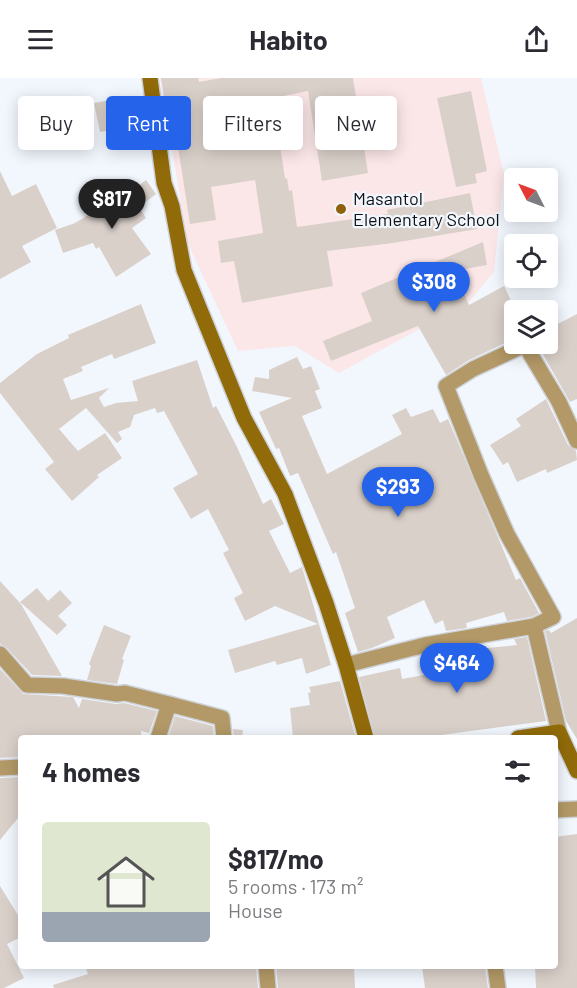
<!DOCTYPE html>
<meta charset="utf-8">
<style>
:root{--surface:#fff;--page:#f2f2f3;--text:#2b2b33;--muted:#7c7c81;--line:#e1e1e2;--accent:#2563eb}
body{margin:0;font-family:Barlow,sans-serif;background:var(--page);color:var(--text);height:100vh;display:flex;flex-direction:column;font-size:22px;white-space:nowrap}
*{box-sizing:border-box;margin:0}
p{font-size:20px;color:var(--muted)}
.icon{flex:none;width:33px;height:33px;fill:none;stroke:currentColor;stroke-width:2;stroke-linecap:round;stroke-linejoin:round}
.map{position:relative;flex:1;overflow:hidden}
.details{position:absolute;left:18px;top:657px;width:540px;height:234px;display:flex;flex-direction:column;background:var(--surface);border-radius:6px;box-shadow:0 3px 15px #0003}
.details>*{flex:none}
.guide{position:absolute;left:18px;top:18px;width:542px;height:54px;display:flex;gap:12px}
.needle{width:39px;rotate:312deg}
.controls{position:absolute;left:504px;top:90px;display:grid;gap:12px}
.controls a{display:grid;place-items:center;width:54px;height:54px;border-radius:6px;background:var(--surface);box-shadow:0 3px 15px #0003;font-size:30px}
.price{position:absolute;translate:-50% -51px;padding:0 14px;border-radius:21px;background:var(--accent);color:#fff;font-size:20px;line-height:39px;filter:drop-shadow(0 2px 3px #0008)}
.price::after{content:'';position:absolute;left:50%;top:36px;width:18px;height:14px;margin-left:-9px;background:inherit;clip-path:polygon(0 0,100% 0,50% 100%)}
.price.selected{background:#222;color:#fff}
ul{padding:0;list-style:none}
li{display:flex;align-items:center;gap:18px;height:150px;padding:0 24px}
li+li{border-top:2px solid var(--line)}
li span{display:grid;place-items:center;flex:none;width:168px;height:120px;border-radius:6px;color:#555}
li>.icon{margin-inline-start:auto}
span .icon{width:72px;height:72px;fill:#fffc;stroke-width:1}
li b{font-size:26px}
h2{display:flex;justify-content:space-between;align-items:center;height:72px;padding:0 24px;font-size:26px}
.chip{padding:0 21px;border-radius:6px;background:var(--surface);box-shadow:0 3px 15px #0003;font-size:21px;line-height:54px}
.chip.selected{background:var(--accent);color:#fff}
header{display:flex;justify-content:space-between;align-items:center;height:78px;padding:0 24px;background:var(--surface);font-size:27px;font-weight:700}
.map>svg:first-child{display:block}
</style>
<header><svg class="icon" aria-label="menu" viewBox="0 0 24 24"><path d="M4 6h16M4 12h16M4 18h16"/></svg>Habito<svg class="icon" aria-label="share" viewBox="0 0 24 24"><path d="M12 15V3M7 8l5-5 5 5M5 13v7h14v-7"/></svg></header>
<div class="map">
<svg width="577" height="910" viewBox="0 0 577 910">
<rect width="100%" height="100%" fill="#f2f7fe"/>
<!-- education -->
<path fill="#fce7e8" d="M 160,0 L 481,0 L 504,96 L 494,194 L 469,224 L 339,295 L 295,268 L 238,273 L 188,166 Z"/>
<!-- building -->
<path fill="#dad0ca" d="M 161,0 L 198,0 L 199,4 L 221,0 L 353,0 L 368,95 L 322,103 L 308,13 L 273,20 L 285,101 L 287,100 L 289,113 L 292,112 L 297,149 L 388,136 L 387,132 L 470,115 L 477,151 L 393,165 L 327,173 L 333,208 L 242,225 L 234,183 L 221,185 L 218,163 L 263,155 L 255,102 L 211,109 L 216,142 L 190,146 L 178,69 L 172,70 Z
M 471,13 L 487,93 L 475,96 L 477,105 L 456,109 L 437,20 Z
M 132,18 L 138,47 L 100,54 L 94,25 Z
M 0,93 L 12,118 L 36,106 L 57,150 L 22,168 L 31,184 L 0,201 Z
M 146,102 L 156,116 L 139,129 L 146,140 L 132,150 L 151,176 L 116,199 L 99,169 L 96,171 L 93,165 L 63,175 L 55,152 L 75,145 L 128,113 L 129,115 Z
M 483,164 L 487,187 L 454,193 L 469,227 L 504,208 L 514,229 L 514,261 L 469,282 L 446,297 L 418,248 L 331,283 L 323,263 L 372,243 L 361,215 Z
M 141,226 L 156,265 L 114,281 L 112,276 L 81,289 L 83,293 L 63,301 L 71,322 L 109,310 L 99,320 L 104,329 L 116,325 L 138,323 L 132,303 L 197,282 L 213,330 L 216,328 L 236,367 L 263,426 L 271,421 L 284,446 L 269,453 L 290,495 L 302,489 L 331,587 L 306,596 L 302,580 L 277,587 L 275,583 L 235,595 L 228,572 L 318,546 L 275,528 L 245,543 L 234,520 L 243,515 L 223,475 L 229,472 L 208,431 L 191,441 L 173,410 L 198,396 L 164,333 L 157,335 L 155,330 L 134,337 L 130,349 L 118,354 L 122,361 L 117,365 L 86,330 L 59,351 L 78,373 L 105,355 L 122,380 L 97,397 L 99,399 L 72,423 L 45,391 L 54,384 L 0,315 L 0,305 L 37,276 L 69,260 L 68,257 Z
M 577,236 L 577,321 L 570,324 L 537,266 L 548,266 L 548,251 Z
M 297,279 L 303,291 L 311,288 L 320,311 L 315,313 L 322,330 L 302,338 L 327,396 L 402,356 L 392,337 L 406,330 L 411,339 L 433,331 L 440,345 L 448,341 L 516,502 L 520,500 L 539,535 L 531,539 L 507,543 L 504,534 L 466,545 L 467,550 L 446,553 L 443,542 L 435,546 L 424,522 L 387,539 L 395,560 L 372,570 L 358,574 L 345,535 L 355,530 L 336,474 L 333,476 L 298,395 L 290,398 L 279,370 L 276,371 L 259,334 L 292,320 L 252,313 L 255,299 L 269,301 L 269,292 Z
M 546,321 L 568,367 L 576,373 L 577,382 L 547,395 L 546,391 L 517,404 L 508,384 L 503,387 L 490,367 L 521,348 L 516,341 Z
M 0,503 L 21,526 L 62,598 L 32,597 L 7,570 L 0,566 Z
M 37,510 L 48,523 L 60,512 L 72,525 L 58,538 L 67,547 L 57,557 L 20,524 Z
M 577,540 L 577,661 L 566,643 L 545,553 L 549,552 L 551,555 Z
M 104,547 L 131,558 L 122,581 L 124,582 L 117,606 L 87,602 L 91,588 L 89,586 Z
M 527,559 L 546,643 L 419,660 L 375,660 L 359,599 L 400,590 L 402,601 L 435,595 L 432,578 L 472,569 L 473,571 L 478,571 L 517,567 L 514,561 Z
M 0,591 L 23,616 L 73,619 L 79,630 L 82,621 L 116,626 L 124,625 L 157,633 L 149,655 L 141,653 L 141,660 L 21,660 L 21,679 L 0,680 Z
M 340,603 L 356,660 L 293,660 L 290,630 L 310,627 L 308,615 L 311,614 L 309,609 Z
M 175,638 L 213,648 L 214,660 L 168,660 Z
M 233,651 L 243,652 L 242,660 L 234,660 Z
M 21,699 L 21,738 L 18,740 L 0,762 L 0,700 Z
M 577,756 L 577,910 L 536,910 L 535,888 L 555,888 L 555,759 Z
M 0,808 L 21,842 L 21,859 L 7,866 L 24,900 L 4,910 L 0,910 Z
M 85,888 L 256,888 L 258,910 L 54,910 L 53,907 L 88,896 Z
M 276,888 L 354,888 L 355,910 L 278,910 Z
M 422,888 L 485,888 L 488,910 L 425,910 Z"/>
<g fill="none" stroke-linecap="round" stroke-linejoin="round">
<!-- street casing -->
<g stroke="#ced2d9" stroke-width="18">
<path id="street" d="M 527,266 L 473,291 L 446,308 L 481,397 L 507,456 L 553,539 L 534,548 L 559,654
M 525,267 L 559,324 L 577,363
M 0,576 L 27,607 L 63,608 L 117,616 L 125,615 L 169,626 L 158,660
M 346,587 L 425,567 L 534,548
M 169,626 L 222,640 L 224,660
M 0,690 L 21,689
M 555,732 L 577,731
M 266,888 L 268,910
M 495,888 L 498,910"/>
</g>
<!-- secondary casing -->
<g stroke="#ced2d9" stroke-width="18">
<path id="secondary" d="M 150,0 L 164,105 L 172,128 L 184,192 L 244,340 L 285,416 L 326,525 L 346,587 L 366,660
M 518,660 L 559,654 L 577,693"/>
</g>
<!-- street -->
<use href="#street" stroke="#b39967" stroke-width="15"/>
<!-- secondary -->
<use href="#secondary" stroke="#916b09" stroke-width="15"/>
</g>
<!-- markers -->
<circle fill="#90600c" stroke="#f2f7fe" stroke-width="2" cx="341" cy="131" r="6"/>
<g text-anchor="middle" stroke-width="4.5" stroke-linejoin="round" paint-order="stroke">
<!-- poi labels -->
<g font-size="18" fill="#0f1114" stroke="#f2f7fe" text-anchor="start">
<text x="353" y="127">Masantol<tspan x="353" dy="21">Elementary School</tspan></text>
</g>
</g>
</svg>
<div class="controls">
<a><svg class="needle" viewBox="-14 -14 28 28"><path d="M0-13l5 13h-10z" fill="#e53935"/><path d="M0 13l5-13h-10z" fill="#7c7c81"/></svg></a>
<a><svg class="icon" aria-label="locate" viewBox="0 0 24 24"><circle cx="12" cy="12" r="6"/><path d="M12 2v4M12 18v4M2 12h4M18 12h4"/></svg></a>
<a><svg class="icon" aria-label="layers" viewBox="0 0 24 24"><path d="M12 4l9 5-9 5-9-5zM3 14l9 5 9-5"/></svg></a>
</div>
<b class="price selected" style="left:112px;top:152px">$817</b>
<b class="price" style="left:434px;top:235px">$308</b>
<b class="price" style="left:398px;top:440px">$293</b>
<b class="price" style="left:457px;top:616px">$464</b>
<div class="guide">
<a class="chip">Buy</a>
<a class="chip selected">Rent</a>
<a class="chip">Filters</a>
<a class="chip">New</a>
</div>
<section class="details">
<h2>4 homes<svg class="icon" aria-label="filters" viewBox="0 0 24 24"><path d="M4 7h16M4 17h16"/><circle cx="9" cy="7" r="2"/><circle cx="15" cy="17" r="2"/></svg></h2>
<ul>
<li><span style="background:linear-gradient(#dfe7d0 75%,#9aa5b1 0)"><svg class="icon" aria-label="home" viewBox="0 0 24 24"><path d="M3 11l9-7 9 7M6 9v11h12V9"/></svg></span><div><b>$817/mo</b><p>5 rooms · 173 m²</p><p>House</p></div></li>
</ul>
</section>
</div>
